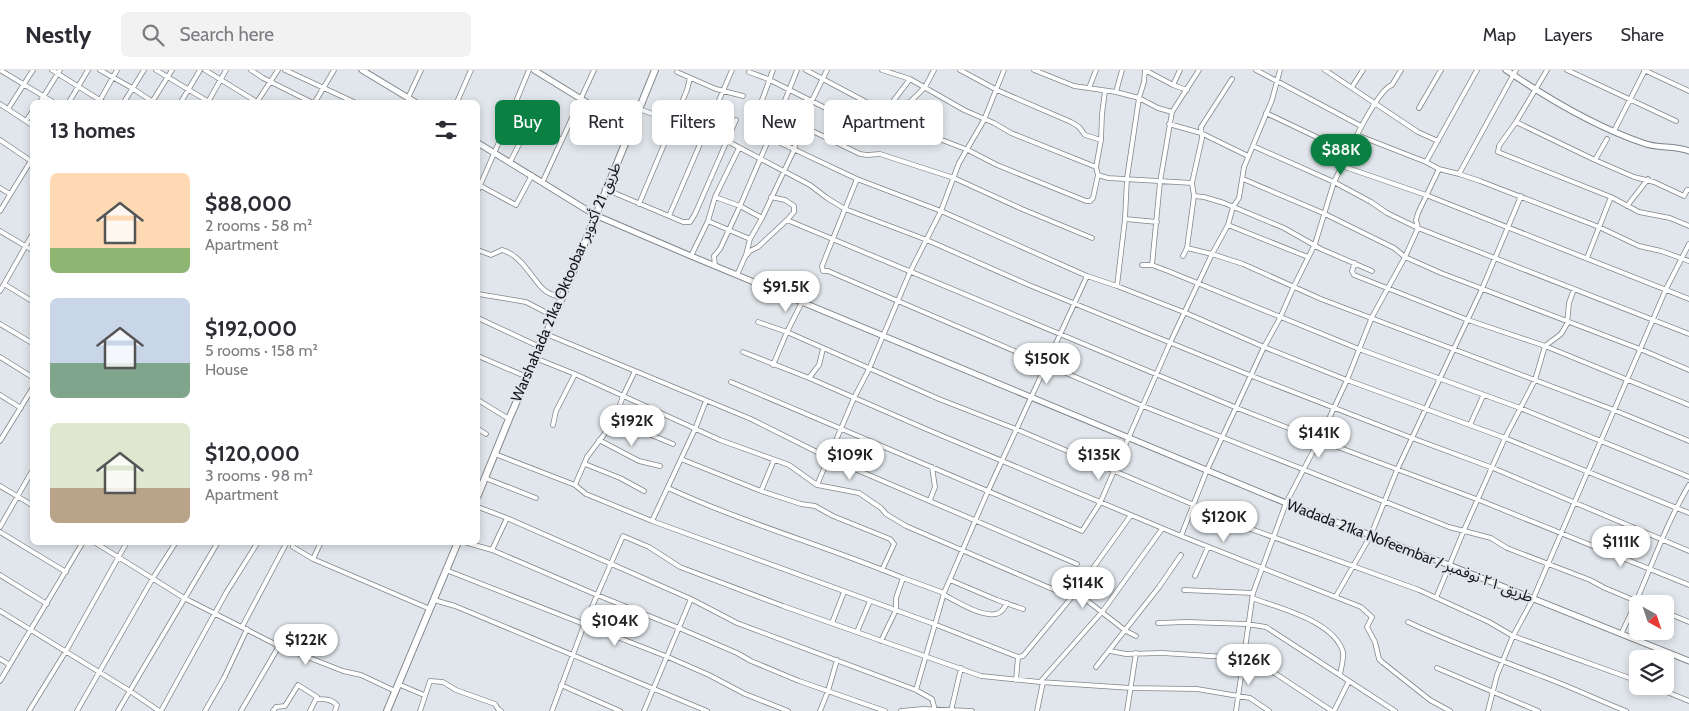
<!DOCTYPE html>
<meta charset="utf-8">
<style>
:root{--surface:#fff;--page:#f2f2f3;--text:#2b2b33;--muted:#7c7c81;--line:#e1e1e2;--accent:#0b8043}
body{margin:0;font-family:Cabin,"Noto Sans Arabic",sans-serif;background:var(--page);color:var(--text);height:100vh;display:flex;flex-direction:column;font-size:19px;white-space:nowrap}
*{box-sizing:border-box;margin:0}
p{font-size:16px;color:var(--muted)}
.icon{flex:none;width:28px;height:28px;fill:none;stroke:currentColor;stroke-width:2;stroke-linecap:round;stroke-linejoin:round}
.map{position:relative;flex:1;overflow:hidden}
.details{position:absolute;left:30px;top:30px;width:450px;height:445px;display:flex;flex-direction:column;background:var(--surface);border-radius:8px;box-shadow:0 2px 8px #0003}
.details>*{flex:none}
.banner{position:absolute;left:495px;top:30px;width:475px;height:45px;display:flex;gap:10px}
.needle{width:32px;rotate:140deg}
.controls{position:absolute;left:1629px;top:525px;display:grid;gap:10px}
.controls a{display:grid;place-items:center;width:45px;height:45px;border-radius:8px;background:var(--surface);box-shadow:0 2px 8px #0003;font-size:25px}
.price{position:absolute;translate:-50% -42px;padding:0 11px;border-radius:18px;background:#fff;color:#222;font-size:16px;line-height:32px;filter:drop-shadow(0 1px 2px #0008)}
.price::after{content:'';position:absolute;left:50%;top:30px;width:15px;height:11px;margin-left:-8px;background:inherit;clip-path:polygon(0 0,100% 0,50% 100%)}
.price.current{background:var(--accent);color:#fff}
ul{padding:0;list-style:none}
li{display:flex;align-items:center;gap:15px;height:125px;padding:0 20px}
li span{display:grid;place-items:center;flex:none;width:140px;height:100px;border-radius:8px;color:#555}
li>.icon{margin-inline-start:auto}
span .icon{width:60px;height:60px;fill:#fffc;stroke-width:1}
li b{font-size:21px}
h2{display:flex;justify-content:space-between;align-items:center;height:60px;padding:0 20px;font-size:21px}
.tag{padding:0 18px;border-radius:8px;background:var(--surface);box-shadow:0 2px 8px #0003;font-size:18px;line-height:45px}
.tag.current{background:var(--accent);color:#fff}
header{display:flex;align-items:center;gap:30px;box-sizing:border-box;height:70px;padding:0 25px;background:var(--surface);border-bottom:1px solid var(--line)}
header strong{font-size:24px}
nav{display:flex;gap:28px;margin-inline-start:auto;font-size:18px}
.search{width:350px;height:45px;background:var(--page);display:flex;align-items:center;gap:12px;box-sizing:border-box;padding:0 18px;border-radius:8px;color:var(--muted);font-size:19px}
.map>svg:first-child{display:block}
</style>
<header>
<strong>Nestly</strong>
<div class="search"><svg class="icon" aria-label="search" viewBox="0 0 24 24"><circle cx="10" cy="10" r="6"/><path d="M15 15l6 6"/></svg>Search here</div>
<nav><a>Map</a><a>Layers</a><a>Share</a></nav>
</header>
<div class="map">
<svg width="1689" height="641" viewBox="0 0 1689 641">
<rect width="100%" height="100%" fill="#e0e6eb"/>
<g fill="none" stroke-linecap="round" stroke-linejoin="round">
<!-- minor casing -->
<g stroke="#80858a" stroke-width="5.5">
<path id="minor" d="M 0,0 L 53,32
M 52,0 L 103,32
M 100,0 L 132,18 L 153,32
M 156,0 L 209,32
M 205,0 L 257,32
M 251,0 L 263,8 L 311,32
M 285,0 L 354,32
M 773,0 L 761,33 L 800,55 L 860,84 L 867,85 L 880,84 L 954,108 L 1022,139 L 1092,168
M 806,0 L 885,42
M 882,0 L 910,9 L 964,40 L 994,53 L 1011,63 L 1096,97
M 960,0 L 997,20 L 1071,52 L 1079,57 L 1085,65 L 1101,70
M 1034,0 L 1074,16 L 1116,22 L 1139,28 L 1158,38 L 1172,42
M 1145,0 L 1173,15 L 1187,20
M 1256,0 L 1361,56
M 1325,0 L 1418,62 L 1438,71
M 1547,0 L 1516,52 L 1499,76 L 1498,82 L 1611,127 L 1639,142 L 1670,148 L 1689,156
M 1567,0 L 1676,51
M 1644,0 L 1689,21
M 677,2 L 716,19 L 743,26
M 749,2 L 768,9 L 875,63
M 910,9 L 885,42 L 885,47 L 887,50 L 895,52 L 968,80 L 997,95 L 1086,131 L 1090,131 L 1093,128 L 1098,105 L 1096,97 L 1101,70 L 1102,44 L 1105,21
M 1173,15 L 1180,0
M 1352,17 L 1363,0
M 1089,18 L 1096,0
M 1116,22 L 1122,0
M 408,28 L 421,0
M 40,32 L 60,0
M 69,32 L 88,0
M 99,32 L 117,0
M 124,32 L 144,0
M 152,32 L 172,0
M 181,32 L 200,0
M 208,32 L 226,0
M 257,32 L 278,0
M 315,32 L 334,0
M 457,32 L 471,0
M 0,34 L 32,55
M 1419,38 L 1441,0
M 8,39 L 33,0
M 639,39 L 727,71 L 810,115 L 827,128 L 845,139 L 927,170 L 1029,215 L 1252,306 L 1412,368 L 1493,398 L 1689,481
M 1266,43 L 1348,82
M 26,51 L 32,42
M 895,52 L 909,33 L 925,17 L 934,0
M 1516,52 L 1595,90 L 1634,107 L 1654,112 L 1684,126 L 1687,120 L 1689,120
M 1169,54 L 1201,63 L 1248,86
M 751,59 L 857,109 L 941,141 L 1087,206 L 1117,216 L 1186,243 L 1264,277 L 1347,310 L 1505,368 L 1689,443
M 1614,61 L 1645,0
M 1357,65 L 1426,92 L 1439,99 L 1459,104 L 1480,111 L 1599,157 L 1639,176 L 1661,181 L 1689,191
M 0,70 L 31,91
M 1253,76 L 1334,112 L 1371,132 L 1387,143 L 1418,158
M 1595,90 L 1607,69
M 510,92 L 527,59 L 529,58 L 539,59 L 562,70
M 1426,92 L 1477,0
M 1342,96 C 1349,80 1378,19 1392,15 L 1401,0
M 1459,104 L 1516,0
M 1098,105 L 1108,108 L 1192,113
M 857,109 L 822,196 L 823,201 L 828,201 L 1143,336 L 1449,457 L 1491,468 L 1507,478 L 1590,510 L 1605,518 L 1643,534
M 1243,109 L 1323,143 L 1394,178 L 1405,187 L 1418,158 L 1689,264
M 543,111 L 594,0
M 479,115 L 516,135 L 532,105
M 0,118 L 10,124
M 605,119 L 683,152 L 690,152 L 695,144 L 736,50
M 478,120 L 503,63 L 529,0
M 1194,126 L 1204,127 L 1224,133 L 1284,158 L 1321,179 L 1372,201
M 715,127 L 740,136 L 762,148
M 771,127 L 785,130 L 794,136 L 794,142 L 787,150
M 639,134 L 687,20 L 690,8
M 1627,136 L 1648,109
M 0,141 L 32,89
M 669,146 L 732,0
M 1125,149 L 1157,152
M 708,151 L 750,169
M 1228,155 L 1308,187
M 1418,158 L 1416,150 L 1418,143 L 1439,99
M 0,161 L 32,180
M 1187,178 L 1212,184 L 1243,194 L 1321,229 L 1614,340 L 1689,371
M 478,180 L 491,185 L 502,180 C 521,185 531,207 543,219 C 548,224 556,226 562,228
M 746,185 L 750,169 L 762,148 L 794,80 L 800,55 L 827,0
M 691,186 L 708,151 L 715,127 L 739,78
M 1183,186 L 1187,178 L 1194,126 L 1192,113 L 1202,68 L 1201,57 L 1232,9
M 1587,188 L 1611,127
M 1355,193 L 1352,201 L 1354,205 L 1468,250 L 1545,276 L 1689,335
M 1142,195 L 1152,195 L 1168,201 L 1359,279 L 1520,338 L 1689,407
M 1152,195 L 1160,112 L 1172,42 L 1199,0
M 715,196 L 714,186 L 720,179 L 740,136 L 780,43 L 797,0
M 737,205 L 745,187 L 750,181 L 758,177 L 787,150 L 1237,338 L 1319,370 L 1347,310 L 1372,247 L 1405,187 L 1441,203 L 1640,279 L 1689,300
M 4,214 L 32,231
M 1117,216 L 1125,149 L 1127,108 L 1139,28 L 1144,12 L 1145,0
M 0,221 L 32,165
M 478,224 L 526,232 L 553,246
M 478,248 L 540,277
M 758,252 L 787,262 L 939,329 L 1016,359 L 1248,458 L 1419,520 L 1489,552 L 1513,566 L 1533,529 L 1666,219 L 1689,174
M 0,254 L 32,273
M 546,264 L 751,349 L 829,388 L 1077,494
M 743,282 L 809,308 L 926,359 L 1131,445
M 478,286 L 527,307
M 0,287 L 32,307
M 535,288 L 575,304 L 720,370 L 789,395 L 817,415 L 859,423 L 881,438 L 886,444 L 906,456 L 1071,527
M 773,295 L 787,262 L 802,232
M 809,308 L 819,295 L 823,279
M 731,312 L 1082,461 L 1100,433 L 1170,273 L 1212,184 L 1228,155 L 1233,137 L 1239,128 L 1244,97 L 1272,30 L 1280,0
M 0,325 L 21,338
M 478,330 L 509,349
M 615,350 L 673,374
M 553,355 L 556,341 L 575,304
M 1470,355 L 1483,326
M 478,359 L 486,364
M 599,370 L 639,391 L 660,396
M 0,371 L 32,319
M 495,384 L 575,415 L 586,424 L 652,451 L 934,554 L 1018,587 L 1023,586 L 1076,522 L 1131,445 L 1181,466 L 1207,400 L 1264,277 L 1280,248 L 1294,216 L 1315,174 L 1334,112 L 1342,96 L 1426,125 L 1689,229
M 681,389 L 761,421 L 801,434 L 815,436 L 833,446 L 890,469 L 894,474 L 882,500
M 585,394 L 620,408 L 644,421
M 485,408 L 536,428
M 575,415 L 587,387 L 615,350 L 623,326 L 635,301
M 817,415 L 854,328 L 869,299 L 910,202 L 941,141 L 959,93 L 984,50 L 1004,0
M 0,416 L 32,435
M 668,418 C 744,453 826,476 903,508 L 896,528 L 896,540 L 881,571
M 761,421 L 774,390
M 930,430 L 935,417 L 932,397
M 478,437 L 507,448 L 691,529 L 737,553 L 916,620 L 932,629 L 935,640
M 652,451 L 695,359 L 706,331
M 0,457 L 32,401
M 0,462 L 66,502
M 1181,466 L 1361,537 L 1372,547 L 1367,557 L 1375,572 L 1379,589 L 1382,592 L 1430,630 L 1450,641
M 94,472 L 184,528 L 279,576
M 292,472 L 293,477 L 313,489 L 430,539
M 464,472 L 492,480 L 597,525 L 679,558 L 737,583 L 751,591 L 799,611 L 885,641
M 492,480 L 507,448
M 313,489 L 321,472
M 446,500 L 668,587 L 709,605 L 745,624 L 788,641
M 0,505 L 47,534
M 1195,506 L 1208,477
M 903,508 L 944,523
M 950,510 L 997,530 L 1023,539
M 1184,520 L 1253,523
M 1076,522 L 1126,561 L 1136,566
M 944,525 C 958,532 981,547 996,544 C 1002,543 1005,537 1007,533
M 1336,526 L 1371,465 L 1397,400 L 1482,219 L 1521,126
M 1252,528 C 1279,538 1334,551 1343,582 C 1344,589 1341,598 1340,605
M 1436,528 L 1464,460 L 1505,368 L 1535,310 L 1545,276 L 1561,264 L 1567,254 L 1569,233 L 1574,219
M 434,530 L 455,536 L 707,641
M 0,541 L 130,621 L 159,641
M 1665,542 L 1689,552
M 1408,552 C 1452,573 1498,589 1544,607 C 1571,617 1598,630 1626,641
M 832,553 L 844,522
M 1158,553 L 1187,552 L 1247,554 L 1266,557 L 1395,641
M 242,557 L 287,472
M 857,562 L 870,531
M 1621,564 C 1646,515 1661,462 1689,415
M 1110,581 L 1126,584 L 1162,583 L 1243,588 L 1257,593 L 1276,604 L 1332,641
M 0,589 L 10,595
M 1096,597 L 1159,517 L 1181,485
M 1437,598 L 1538,641
M 1016,610 L 1018,587
M 0,611 L 83,472
M 1040,612 L 1102,542 L 1162,459
M 398,614 L 424,625
M 561,615 L 620,641
M 1652,616 L 1689,631
M 916,620 L 944,523 L 988,421 L 1087,206
M 317,629 C 325,629 331,629 337,635 L 335,641
M 29,641 L 66,581 L 127,472
M 77,641 L 153,508 L 176,472
M 118,641 L 218,472
M 161,641 L 226,523 L 258,472
M 205,641 L 224,608 L 247,559
M 241,641 L 279,576 L 343,601 L 361,605 L 395,621
M 273,641 L 276,637 L 285,636 L 298,615 L 317,627 L 310,641
M 420,641 L 430,611 L 443,612 L 456,620 L 495,634 L 498,639 L 501,641
M 552,641 L 584,555 L 623,466 L 649,477 L 680,497 L 783,536 L 981,606 L 1040,612 L 1131,618 L 1197,619 L 1250,628 L 1269,641
M 644,641 L 691,529
M 820,641 L 828,621 L 837,590
M 901,641 L 923,639 L 972,641
M 951,641 L 961,598
M 1037,641 L 1043,612
M 1127,641 L 1136,583
M 1236,641 L 1253,523 L 1286,433 L 1319,370 L 1479,430 L 1689,515
M 1334,641 L 1349,611
M 1488,641 L 1497,605 L 1513,566 L 1638,611"/>
</g>
<!-- tertiary casing -->
<g stroke="#80858a" stroke-width="7">
<path id="tertiary" d="M 362,0 L 415,32
M 534,0 L 630,59
M 1506,0 C 1547,28 1596,57 1643,73 C 1658,79 1674,75 1689,81
M 478,73 L 595,145 L 691,186 L 1286,433 L 1449,495 L 1689,591"/>
</g>
<!-- primary casing -->
<g stroke="#80858a" stroke-width="8">
<path id="primary" d="M 478,425 L 509,349 L 570,209 L 655,0
M 387,641 L 458,472"/>
</g>
<!-- minor -->
<use href="#minor" stroke="#fff" stroke-width="4"/>
<!-- tertiary -->
<use href="#tertiary" stroke="#fff" stroke-width="5"/>
<!-- primary -->
<use href="#primary" stroke="#fff" stroke-width="6"/>
</g>
<g text-anchor="middle" stroke-width="4" stroke-linejoin="round" paint-order="stroke">
<!-- street labels -->
<g font-size="15" fill="#151618" stroke="#e0e6eb">
<text transform="translate(566 212) rotate(-67)" y="5">Warshahada 21ka Oktoobar طريق 21 أكتوبر</text>
<text transform="translate(1410 481) rotate(21)" y="5">Wadada 21ka Nofeembar / طريق ٢١ نوفمبر</text>
</g>
</g>
</svg>
<div class="controls">
<a><svg class="needle" viewBox="-14 -14 28 28"><path d="M0-13l5 13h-10z" fill="#e53935"/><path d="M0 13l5-13h-10z" fill="#7c7c81"/></svg></a>
<a><svg class="icon" aria-label="layers" viewBox="0 0 24 24"><path d="M12 4l9 5-9 5-9-5zM3 14l9 5 9-5"/></svg></a>
</div>
<b class="price current" style="left:1341px;top:106px">$88K</b>
<b class="price" style="left:786px;top:243px">$91.5K</b>
<b class="price" style="left:1047px;top:315px">$150K</b>
<b class="price" style="left:632px;top:377px">$192K</b>
<b class="price" style="left:1319px;top:389px">$141K</b>
<b class="price" style="left:850px;top:411px">$109K</b>
<b class="price" style="left:1099px;top:411px">$135K</b>
<b class="price" style="left:1224px;top:473px">$120K</b>
<b class="price" style="left:1621px;top:498px">$111K</b>
<b class="price" style="left:1083px;top:539px">$114K</b>
<b class="price" style="left:615px;top:577px">$104K</b>
<b class="price" style="left:306px;top:596px">$122K</b>
<b class="price" style="left:1249px;top:616px">$126K</b>
<div class="banner">
<a class="tag current">Buy</a>
<a class="tag">Rent</a>
<a class="tag">Filters</a>
<a class="tag">New</a>
<a class="tag">Apartment</a>
</div>
<section class="details">
<h2>13 homes<svg class="icon" aria-label="filters" viewBox="0 0 24 24"><path d="M4 7h16M4 17h16"/><circle cx="9" cy="7" r="2"/><circle cx="15" cy="17" r="2"/></svg></h2>
<ul>
<li><span style="background:linear-gradient(#ffd9b3 75%,#8fb573 0)"><svg class="icon" aria-label="home" viewBox="0 0 24 24"><path d="M3 11l9-7 9 7M6 9v11h12V9"/></svg></span><div><b>$88,000</b><p>2 rooms · 58 m²</p><p>Apartment</p></div></li>
<li><span style="background:linear-gradient(#c9d6e8 65%,#7fa58c 0)"><svg class="icon" aria-label="home" viewBox="0 0 24 24"><path d="M3 11l9-7 9 7M6 9v11h12V9"/></svg></span><div><b>$192,000</b><p>5 rooms · 158 m²</p><p>House</p></div></li>
<li><span style="background:linear-gradient(#dfe7d0 65%,#b9a48a 0)"><svg class="icon" aria-label="home" viewBox="0 0 24 24"><path d="M3 11l9-7 9 7M6 9v11h12V9"/></svg></span><div><b>$120,000</b><p>3 rooms · 98 m²</p><p>Apartment</p></div></li>
</ul>
</section>
</div>
